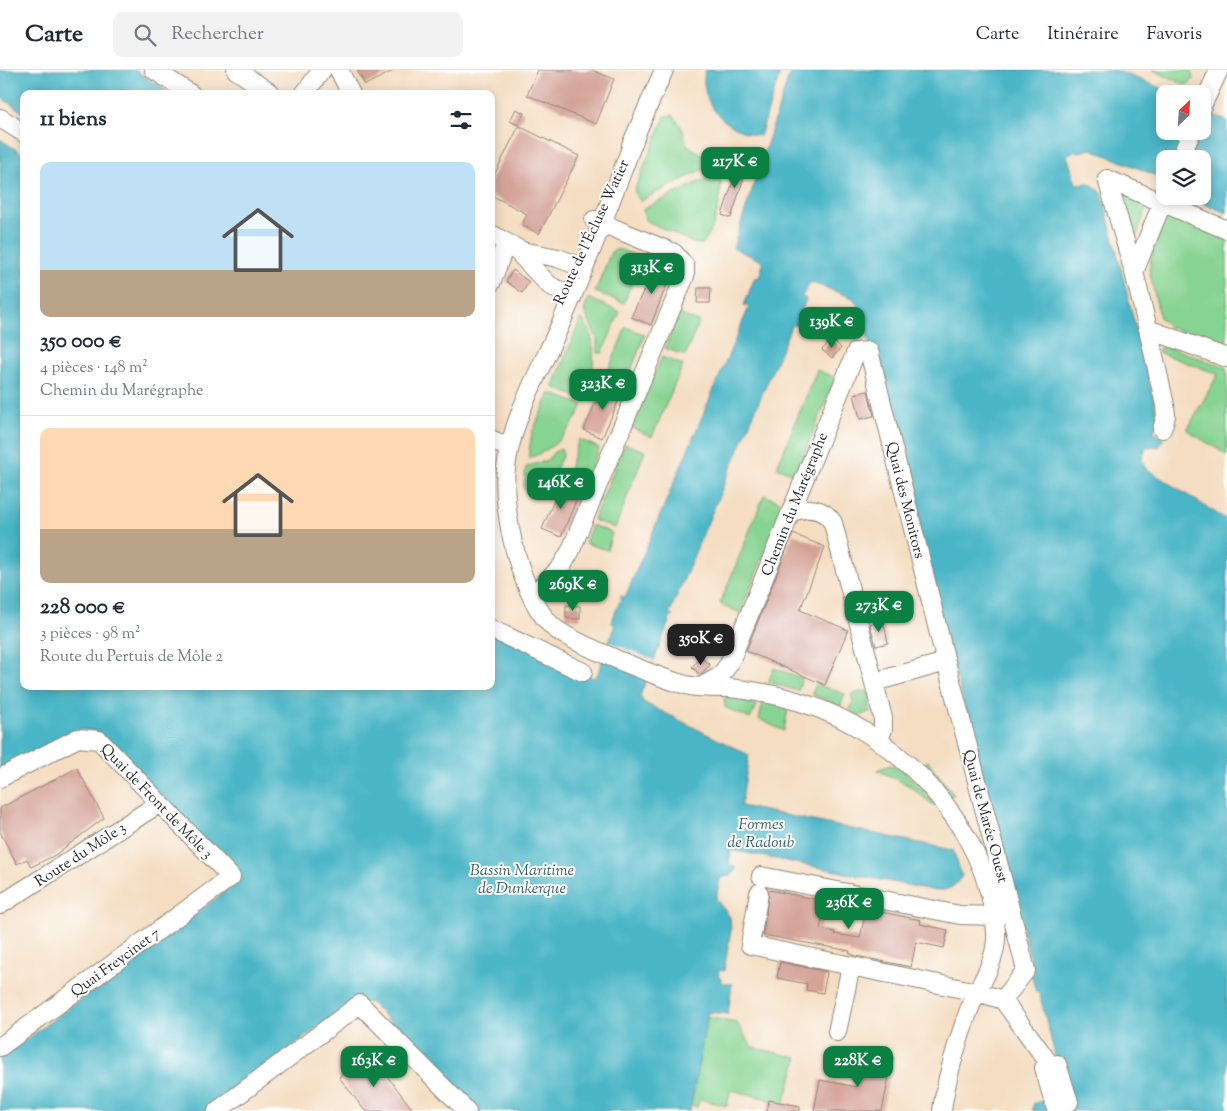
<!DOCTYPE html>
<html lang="fr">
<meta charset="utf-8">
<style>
:root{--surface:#fff;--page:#f2f2f3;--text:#1f2937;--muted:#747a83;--line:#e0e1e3;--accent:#0b8043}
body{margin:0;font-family:"Sorts Mill Goudy",serif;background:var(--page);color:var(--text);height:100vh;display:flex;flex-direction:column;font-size:19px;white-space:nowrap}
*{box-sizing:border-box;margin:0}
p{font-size:16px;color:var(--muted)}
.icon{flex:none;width:28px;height:28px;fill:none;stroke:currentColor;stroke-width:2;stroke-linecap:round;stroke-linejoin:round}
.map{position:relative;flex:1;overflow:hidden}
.sheet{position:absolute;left:20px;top:20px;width:475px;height:600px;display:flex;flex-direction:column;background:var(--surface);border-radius:10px;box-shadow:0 2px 12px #0003}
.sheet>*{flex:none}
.needle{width:32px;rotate:25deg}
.tools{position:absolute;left:1156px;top:15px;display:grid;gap:10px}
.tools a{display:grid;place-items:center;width:55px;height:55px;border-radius:10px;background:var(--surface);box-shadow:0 2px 12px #0003;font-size:25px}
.price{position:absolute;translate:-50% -42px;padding:0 11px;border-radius:10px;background:var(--accent);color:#fff;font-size:16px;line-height:32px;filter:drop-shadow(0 1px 2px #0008)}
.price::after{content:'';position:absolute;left:50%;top:30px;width:15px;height:11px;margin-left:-8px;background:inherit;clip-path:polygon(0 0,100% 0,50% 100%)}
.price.selected{background:#222;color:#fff}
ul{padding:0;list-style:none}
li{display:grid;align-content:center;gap:10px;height:265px;padding:0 20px}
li+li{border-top:1px solid var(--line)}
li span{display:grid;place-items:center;height:155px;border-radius:10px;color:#555}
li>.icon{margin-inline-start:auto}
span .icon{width:90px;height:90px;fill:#fffc;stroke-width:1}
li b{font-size:21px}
h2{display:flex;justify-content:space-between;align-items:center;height:60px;padding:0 20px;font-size:21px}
header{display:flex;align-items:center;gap:30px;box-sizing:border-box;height:70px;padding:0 25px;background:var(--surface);border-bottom:1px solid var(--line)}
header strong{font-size:24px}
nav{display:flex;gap:28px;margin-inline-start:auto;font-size:18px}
.search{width:350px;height:45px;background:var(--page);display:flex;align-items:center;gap:12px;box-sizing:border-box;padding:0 18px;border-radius:10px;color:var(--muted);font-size:19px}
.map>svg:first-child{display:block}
</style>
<header>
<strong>Carte</strong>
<div class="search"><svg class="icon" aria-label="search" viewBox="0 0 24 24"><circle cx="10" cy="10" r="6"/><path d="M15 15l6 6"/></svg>Rechercher</div>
<nav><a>Carte</a><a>Itinéraire</a><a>Favoris</a></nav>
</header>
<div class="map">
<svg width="1227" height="1041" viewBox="0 0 1227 1041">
<rect width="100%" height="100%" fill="#fff"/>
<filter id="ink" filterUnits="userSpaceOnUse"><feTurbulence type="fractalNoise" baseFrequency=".02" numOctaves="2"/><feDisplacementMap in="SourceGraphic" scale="10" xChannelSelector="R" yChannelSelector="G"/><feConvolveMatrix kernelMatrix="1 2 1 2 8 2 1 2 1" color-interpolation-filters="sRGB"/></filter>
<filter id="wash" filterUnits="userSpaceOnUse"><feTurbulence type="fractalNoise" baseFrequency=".0096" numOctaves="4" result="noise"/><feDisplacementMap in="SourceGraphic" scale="20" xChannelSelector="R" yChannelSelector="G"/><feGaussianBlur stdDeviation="1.12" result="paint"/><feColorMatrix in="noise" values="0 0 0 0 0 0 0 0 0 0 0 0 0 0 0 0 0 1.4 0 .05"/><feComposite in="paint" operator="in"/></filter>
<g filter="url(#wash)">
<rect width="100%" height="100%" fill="#f4ddc1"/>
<!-- green -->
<path fill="#87d391" stroke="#597f5e" d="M 1153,0 L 1192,0 L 1193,10 L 1186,15 Z
M 673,45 L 682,58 L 687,75 L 700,83 L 711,95 L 640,131 L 634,121 L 665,46 Z
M 709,107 L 721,111 C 721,130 715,161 702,174 L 693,173 L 645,150 L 643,139 Z
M 1123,124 L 1148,133 L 1137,165 L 1133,164 Z
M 1168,142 L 1227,164 L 1227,278 L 1169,257 L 1160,248 L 1149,199 L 1153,180 Z
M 618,179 L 642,187 L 624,233 L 595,222 L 611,182 Z
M 588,228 L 620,242 L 602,283 L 597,283 L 597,268 L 584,241 Z
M 679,244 L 699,252 L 685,286 L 665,278 Z
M 581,248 C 601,269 592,306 587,331 L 553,317 Z
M 626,257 L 645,265 L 626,312 L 607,304 Z
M 1163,275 L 1227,298 L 1227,385 L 1187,360 L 1218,304 L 1157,282 Z
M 662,287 L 683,295 L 652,367 L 632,358 Z
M 817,300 L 836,308 L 795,405 L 777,397 Z
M 550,323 L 583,335 C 571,360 555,380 528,388 L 532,363 Z
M 579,369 L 599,378 L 587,410 L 568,402 Z
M 625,374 L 645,381 L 615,458 L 593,450 Z
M 561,379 L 563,384 L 543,428 L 523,419 L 526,397 L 547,390 L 554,382 Z
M 764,425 L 785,434 L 740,543 L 720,534 Z
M 592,455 L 612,463 L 607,480 L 585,473 Z
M 774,598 L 802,608 L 798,621 L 768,612 Z
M 816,614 L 845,624 L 840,637 L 812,624 Z
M 865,621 L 869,623 L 870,641 L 863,645 L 856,645 L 850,639 L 853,633 L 851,624 Z
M 735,626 L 757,636 L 750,649 L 725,637 L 724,628 Z
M 763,631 L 788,638 L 784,661 L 759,649 Z
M 928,691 L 954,725 L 947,727 L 924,694 Z
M 890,695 L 901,698 L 936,734 L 933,735 L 908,715 L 877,700 Z
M 707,947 L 737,953 L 752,977 L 798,988 L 784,1033 L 731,1020 L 727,1036 L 700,1029 L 697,1037 L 691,1035 Z"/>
<!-- water -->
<path fill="#4ab5c6" stroke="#3a7078" d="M 0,0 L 135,0 L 171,24 L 24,24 L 24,43 L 0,27 Z
M 705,0 L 781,0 L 760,66 C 728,61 698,36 705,0 Z
M 791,0 L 1116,0 L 1175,24 L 1165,24 L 1165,61 L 1188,61 L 1177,89 L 1165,89 L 1165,107 L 1158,105 L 1157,106 L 1091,79 L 1076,83 L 1074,81 L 1067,85 L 1076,114 L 1090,113 L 1102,123 L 1158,347 L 1154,362 L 1163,369 L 1159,377 L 1153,376 L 1145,379 L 1142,389 L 1145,398 L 1227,450 L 1227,1041 L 1033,1041 L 1033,1034 L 1052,1028 L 1060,1005 L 1039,922 L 1036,922 L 1031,904 L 1034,903 L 861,241 L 853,228 L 810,212 L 802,226 L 806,229 L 796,256 L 792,254 L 669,544 L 673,546 L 670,549 L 640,626 L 643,632 L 749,685 L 741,736 L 953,780 L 962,806 C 955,817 949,820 936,821 L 731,780 L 729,795 L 737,798 L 733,803 L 720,809 L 716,829 L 730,847 L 731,860 L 724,901 L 719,900 L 718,907 L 722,909 L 722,913 L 732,914 L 728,944 L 708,942 L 690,1041 L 478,1041 L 371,933 L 353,931 L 205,1041 L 0,1041 L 0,989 L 231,817 L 100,662 L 77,659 L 0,700 L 0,69 L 24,85 L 24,616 L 491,616 L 491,562 L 594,608 L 598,603 L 615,555 L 611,552 L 621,529 L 620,528 L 621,526 L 625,527 L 749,237 L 744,235 L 755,207 L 759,208 L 763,193 L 760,190 L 733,178 Z
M 1204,41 L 1227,51 L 1227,143 L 1204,134 L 1208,126 L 1203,123 L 1202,89 L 1184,89 L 1195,61 L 1202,61 Z"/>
<!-- pier -->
<path fill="#f4ddc1" d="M 609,572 L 654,590 L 648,605 L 603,588 Z"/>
<g id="blocks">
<!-- building -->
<path fill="#d4a398" d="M 357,0 L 395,0 L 365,15 Z
M 538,0 L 592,0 L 614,9 L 596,54 L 527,25 Z
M 516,39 L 524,43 L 518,55 L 510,51 Z
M 519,56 L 579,86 L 539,164 L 522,155 L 527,144 L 491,125 L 491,111 Z
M 740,90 L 749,92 L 731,148 L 722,145 Z
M 1175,126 L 1201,126 L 1197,136 Z
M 656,194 L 672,201 L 651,255 L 631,247 Z
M 513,200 L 529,212 L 522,223 L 506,211 Z
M 698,218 L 711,218 L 710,233 L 697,233 Z
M 832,269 L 841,278 L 832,288 L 822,280 Z
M 603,315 L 622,323 L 602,368 L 584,360 Z
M 868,321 L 874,346 L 860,349 L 854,324 Z
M 561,414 L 580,421 L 561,467 L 542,459 Z
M 793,464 L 825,477 L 800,540 L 848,560 L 825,615 L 746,581 Z
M 566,535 L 580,536 L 580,549 L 566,548 Z
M 883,550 L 888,573 L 876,576 L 870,554 Z
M 701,587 L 710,595 L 700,605 L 692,597 Z
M 77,698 L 104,748 L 55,785 L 31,797 L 27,789 L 17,794 L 0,762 L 0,738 Z
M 769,820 L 826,831 L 820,859 L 835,862 L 834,864 L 860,868 L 866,839 L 921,850 L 920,854 L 948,860 L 944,878 L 916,872 L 911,897 L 856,886 L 849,883 L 850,881 L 763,865 Z
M 780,892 L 827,902 L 823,923 L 806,920 L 807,914 L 777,908 Z
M 864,981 L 893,987 L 882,1041 L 814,1041 L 820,1010 L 857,1017 Z
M 369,983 L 414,1041 L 365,1041 L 339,1007 Z
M 769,1030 L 800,1036 L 800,1041 L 767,1041 Z"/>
</g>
</g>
<g filter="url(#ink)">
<use href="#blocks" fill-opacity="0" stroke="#908476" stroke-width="1"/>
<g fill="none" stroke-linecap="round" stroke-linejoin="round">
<!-- minor casing -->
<g stroke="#908476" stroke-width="20">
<path id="minor" d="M 154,0 L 191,24
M 236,0 L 272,24
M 339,0 L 351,24
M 304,24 L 322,0
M 1202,36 L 1219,0
M 0,48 L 24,63
M 636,65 C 612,128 588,191 561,253 C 541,300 512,346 506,398 C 501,442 521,527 553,557 C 572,573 664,610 690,616 C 703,618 716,618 729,618 C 753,620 777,625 800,632 C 897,661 989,757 996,861 C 998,891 979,914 969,940 C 957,973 946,1007 942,1041
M 631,75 L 664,0
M 1180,89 L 1192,61
M 1107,109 L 1227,160
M 1107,109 L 1134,202
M 1165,126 L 1134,202 L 1148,259 L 1227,288
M 491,164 L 522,181 L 558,188 L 584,198
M 516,180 L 549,215 L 572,227
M 491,213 L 506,173
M 1148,259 L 1165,335 L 1166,346 L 1162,359
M 491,369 L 509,379
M 791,442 C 806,437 824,437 833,453 L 883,648 L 883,659 L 879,670
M 533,525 L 561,497 L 570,482 L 685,206 L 685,196 L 674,183 L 594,150
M 491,559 L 583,602
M 874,612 L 946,592
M 701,617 L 720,606 L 729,594 L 856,282 L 869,281 L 946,592 L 1026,900 L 1003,930
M 0,708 L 78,668 L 99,670 L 231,807 L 0,977
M 761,806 L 960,845 L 994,846
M 759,823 L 750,875 L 977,922 L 1003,930 L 1051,996
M 0,835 L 160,733
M 837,962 L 851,896
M 1057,994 L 1069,1032 L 1055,1036 L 1044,998 Z
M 217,1041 L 360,934 L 467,1041"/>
</g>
<!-- minor -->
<use href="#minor" stroke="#fff" stroke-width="18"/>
</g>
</g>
<g text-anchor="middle" stroke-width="4" stroke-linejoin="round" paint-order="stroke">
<!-- street labels -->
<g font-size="15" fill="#2b2b2b" stroke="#fff">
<text transform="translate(591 162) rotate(-65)" y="5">Route de l'Écluse Watier</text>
<text transform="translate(906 430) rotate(76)" y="5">Quai des Monitors</text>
<text transform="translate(794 434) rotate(-68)" y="5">Chemin du Marégraphe</text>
<text transform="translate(157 731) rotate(46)" y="5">Quai de Front de Môle 3</text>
<text transform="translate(986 746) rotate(75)" y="5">Quai de Marée Ouest</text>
<text transform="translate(80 784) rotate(-33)" y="5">Route du Môle 3</text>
<text transform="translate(115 892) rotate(-36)" y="5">Quai Freycinet 7</text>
</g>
<!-- water labels -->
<g font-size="16" font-style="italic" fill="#376269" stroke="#fff">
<text x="761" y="759">Formes<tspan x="761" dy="18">de Radoub</tspan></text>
<text x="522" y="805">Bassin Maritime<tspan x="522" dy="18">de Dunkerque</tspan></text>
</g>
</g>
</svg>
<div class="tools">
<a><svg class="needle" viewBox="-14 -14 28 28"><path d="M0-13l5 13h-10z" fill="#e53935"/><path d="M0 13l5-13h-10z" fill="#747a83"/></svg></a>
<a><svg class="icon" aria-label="layers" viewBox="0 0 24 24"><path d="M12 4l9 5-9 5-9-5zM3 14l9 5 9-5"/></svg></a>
</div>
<b class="price" style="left:735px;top:119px">217K €</b>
<b class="price" style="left:652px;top:225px">313K €</b>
<b class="price" style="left:832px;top:279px">139K €</b>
<b class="price" style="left:603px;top:341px">323K €</b>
<b class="price" style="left:561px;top:440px">146K €</b>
<b class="price" style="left:573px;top:542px">269K €</b>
<b class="price" style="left:879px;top:563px">273K €</b>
<b class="price selected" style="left:701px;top:596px">350K €</b>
<b class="price" style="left:849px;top:860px">236K €</b>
<b class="price" style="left:374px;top:1018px">163K €</b>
<b class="price" style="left:858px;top:1018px">228K €</b>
<section class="sheet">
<h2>11 biens<svg class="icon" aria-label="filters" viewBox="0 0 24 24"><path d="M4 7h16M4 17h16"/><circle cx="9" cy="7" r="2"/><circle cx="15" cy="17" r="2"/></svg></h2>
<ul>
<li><span style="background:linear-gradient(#bfe0f5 70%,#b9a48a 0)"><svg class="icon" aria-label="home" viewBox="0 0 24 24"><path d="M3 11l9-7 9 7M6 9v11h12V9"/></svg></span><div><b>350 000 €</b><p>4 pièces · 148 m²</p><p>Chemin du Marégraphe</p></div></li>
<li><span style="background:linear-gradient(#ffd9b3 65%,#b9a48a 0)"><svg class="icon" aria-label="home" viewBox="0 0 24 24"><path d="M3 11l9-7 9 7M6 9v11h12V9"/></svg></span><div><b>228 000 €</b><p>3 pièces · 98 m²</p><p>Route du Pertuis de Môle 2</p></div></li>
</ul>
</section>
</div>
